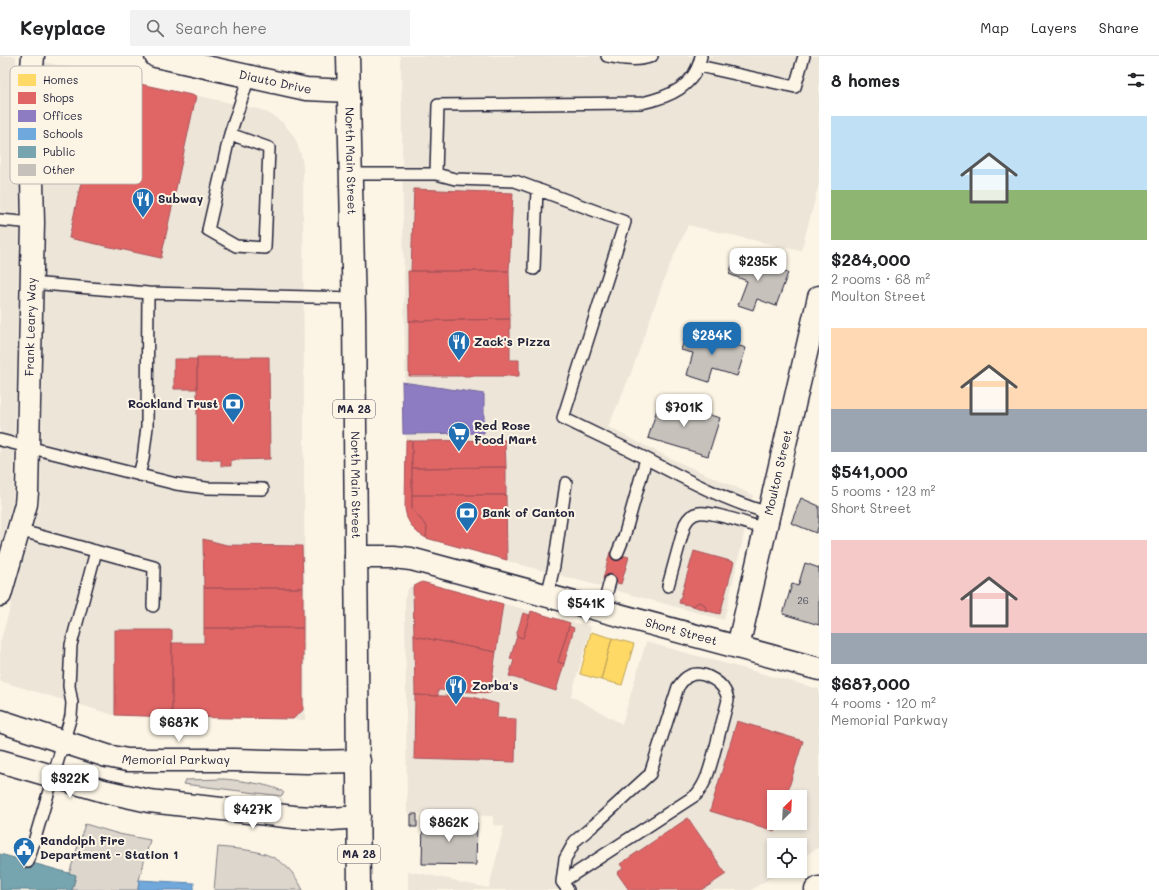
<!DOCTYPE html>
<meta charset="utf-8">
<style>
:root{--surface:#fff;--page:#f2f2f2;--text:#202124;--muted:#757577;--line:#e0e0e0;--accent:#1f6fb2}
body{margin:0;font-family:Mali,sans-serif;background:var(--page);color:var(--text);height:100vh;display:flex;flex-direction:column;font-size:15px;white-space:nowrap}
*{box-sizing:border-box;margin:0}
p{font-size:13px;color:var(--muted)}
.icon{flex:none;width:22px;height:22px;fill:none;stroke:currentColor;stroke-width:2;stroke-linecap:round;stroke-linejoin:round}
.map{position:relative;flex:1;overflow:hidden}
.side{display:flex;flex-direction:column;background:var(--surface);width:340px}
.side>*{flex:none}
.needle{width:26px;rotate:24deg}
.buttons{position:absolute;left:767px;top:734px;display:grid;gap:8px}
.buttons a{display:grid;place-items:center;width:40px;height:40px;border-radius:0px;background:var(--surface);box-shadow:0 2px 6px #0003;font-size:20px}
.price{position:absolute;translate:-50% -34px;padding:0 9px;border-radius:8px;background:#fff;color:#222;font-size:13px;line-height:26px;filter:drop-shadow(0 1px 2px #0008)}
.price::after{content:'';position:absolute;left:50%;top:24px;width:12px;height:9px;margin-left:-6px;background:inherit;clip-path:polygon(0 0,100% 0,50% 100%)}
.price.on{background:var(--accent);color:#fff}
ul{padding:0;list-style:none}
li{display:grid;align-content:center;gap:8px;height:212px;padding:0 12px}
li span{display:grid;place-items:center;height:124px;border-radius:0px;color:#555}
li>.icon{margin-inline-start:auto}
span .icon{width:72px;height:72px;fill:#fffc;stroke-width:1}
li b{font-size:17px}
h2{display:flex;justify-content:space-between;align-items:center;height:48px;padding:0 12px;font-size:17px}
header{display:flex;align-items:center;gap:24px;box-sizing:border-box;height:56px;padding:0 20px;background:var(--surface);border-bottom:1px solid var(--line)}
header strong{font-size:19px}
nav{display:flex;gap:22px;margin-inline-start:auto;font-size:14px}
.search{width:280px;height:36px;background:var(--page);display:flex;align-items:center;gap:10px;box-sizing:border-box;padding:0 14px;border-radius:0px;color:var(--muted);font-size:15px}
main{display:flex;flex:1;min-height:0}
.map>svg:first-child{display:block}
</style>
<header>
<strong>Keyplace</strong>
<div class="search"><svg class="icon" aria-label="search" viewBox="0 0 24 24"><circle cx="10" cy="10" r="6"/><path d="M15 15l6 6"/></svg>Search here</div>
<nav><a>Map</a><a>Layers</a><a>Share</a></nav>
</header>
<main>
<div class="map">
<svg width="819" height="834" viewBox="0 0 819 834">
<rect width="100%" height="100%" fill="#fcf5e5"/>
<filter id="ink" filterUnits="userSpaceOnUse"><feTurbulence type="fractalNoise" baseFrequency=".025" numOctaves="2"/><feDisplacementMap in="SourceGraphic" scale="8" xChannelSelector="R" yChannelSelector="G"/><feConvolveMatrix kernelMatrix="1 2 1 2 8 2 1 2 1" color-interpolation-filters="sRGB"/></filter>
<g filter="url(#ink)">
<!-- built -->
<path fill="#ece5d8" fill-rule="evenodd" d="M 0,0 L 16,0 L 20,166 L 13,444 L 0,490 Z
M 401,0 L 819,0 L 819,128 L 801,195 L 688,169 L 667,215 L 631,317 L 608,371 L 676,405 L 753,439 L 724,564 L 427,483 L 415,474 L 411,468 L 407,449 Z
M 43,6 L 258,53 L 270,58 L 283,67 L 293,79 L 297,87 L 302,102 L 303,113 L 305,664 L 114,659 L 0,625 L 0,587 L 40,448 L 46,166 Z
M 423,526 L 591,571 L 571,640 L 622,668 L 646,586 L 819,633 L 819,791 L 800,803 L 800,789 L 774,789 L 774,815 L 781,815 L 751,834 L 408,834 L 408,815 L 458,825 L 458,826 L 489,832 L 504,770 L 493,769 L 493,760 L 407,757 L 405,542 L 407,535 L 410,531 L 418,527 ZM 774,741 L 800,741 L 800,767 L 774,767 Z"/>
<!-- green -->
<path fill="#dcd6cc" stroke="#7f7c84" d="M 224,723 C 236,724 277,729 284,737 L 281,740 L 183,728 L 185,724 Z
M 85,768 L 119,778 L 150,784 L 139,824 L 138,834 L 72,834 L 76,820 L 69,818 Z
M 218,791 C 257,795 283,794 303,834 L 214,834 Z"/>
<!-- homes -->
<path fill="#ffd966" stroke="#bda259" d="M 591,576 L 612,582 L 601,624 L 580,618 Z
M 612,582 L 634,588 L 622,629 L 601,624 Z"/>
<!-- shops -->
<path fill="#e06666" stroke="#a75259" d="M 65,12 L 196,40 L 161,202 L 69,182 L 91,80 L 52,72 Z
M 414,133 L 513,137 L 509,215 L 411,215 Z
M 408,215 L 509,215 L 510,263 L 409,265 Z
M 510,263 L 510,304 L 519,304 L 519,320 L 409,320 L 409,265 Z
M 197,301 L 269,301 L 270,403 L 231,404 L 231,410 L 221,410 L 221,404 L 197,404 Z
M 174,303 L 197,303 L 197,333 L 174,333 Z
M 406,384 L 412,385 L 412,453 L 427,471 L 426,482 L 418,477 L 412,471 L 407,462 L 405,453 Z
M 505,384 L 506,411 L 412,412 L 412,385 Z
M 506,411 L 506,439 L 412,439 L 412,412 Z
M 412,439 L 506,439 L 507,504 L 426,482 L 427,471 L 412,453 Z
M 203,483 L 227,489 L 302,490 L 303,532 L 204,532 Z
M 694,495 L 734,506 L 720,558 L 707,555 L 704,548 L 699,546 L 693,550 L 679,547 Z
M 610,496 L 629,501 L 621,528 L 603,523 Z
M 422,526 L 503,548 L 496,596 L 414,580 L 413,531 Z
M 204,532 L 303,532 L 303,572 L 204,572 Z
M 699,546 L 704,548 L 707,555 L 693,550 Z
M 531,555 L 570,567 L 558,606 L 564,608 L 556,635 L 509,620 L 514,604 L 510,603 L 517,580 L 523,582 Z
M 523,557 L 530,559 L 523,582 L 516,580 Z
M 569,570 L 574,572 L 564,608 L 558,606 Z
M 204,572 L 303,572 L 303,654 L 293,663 L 172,661 L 172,587 L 204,587 Z
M 115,574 L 172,574 L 172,661 L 115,659 Z
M 414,580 L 496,596 L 490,637 L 438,634 L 438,640 L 415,639 Z
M 415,639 L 472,641 L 498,648 L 497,662 L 516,663 L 515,706 L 414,703 Z
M 737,665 L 803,685 L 786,741 L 774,741 L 774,767 L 778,767 L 775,775 L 710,755 Z
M 688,762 L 726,818 L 702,834 L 629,834 L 617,817 L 623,812 L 620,808 Z"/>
<!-- offices -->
<path fill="#8e7cc3" stroke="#6e619a" d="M 402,326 L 484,338 L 484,377 L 403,378 Z"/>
<!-- schools -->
<path fill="#6fa8dc" stroke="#5880ac" d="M 139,824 L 194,827 L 194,834 L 138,834 Z"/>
<!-- public -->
<path fill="#76a5af" stroke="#5d7e8c" d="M 0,798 L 76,819 L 72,834 L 0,834 Z"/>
<!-- building -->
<path fill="#c6c1bb" stroke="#22223b" d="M 736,198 L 788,217 L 776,250 L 757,243 L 753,254 L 738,249 L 747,225 L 729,218 Z
M 687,274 L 746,292 L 737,320 L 713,313 L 709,326 L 687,319 L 693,297 L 681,294 Z
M 660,344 L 720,362 L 708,400 L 648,382 Z
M 801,442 L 819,450 L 819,469 L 816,477 L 791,467 Z
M 805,507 L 819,512 L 819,569 L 783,558 L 792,528 L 798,530 Z
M 411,758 L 417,758 L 417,771 L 411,771 Z
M 423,765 L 477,767 L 476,809 L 422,808 Z"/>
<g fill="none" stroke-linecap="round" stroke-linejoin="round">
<!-- lane casing -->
<g stroke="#22223b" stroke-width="14">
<path id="lane" d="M 607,0 C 622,3 638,6 652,0
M 699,10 L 795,31 L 804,0
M 230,78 L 269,92 L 265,192 L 236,190 L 208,174 L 230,78 L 249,21
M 351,118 L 436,118 L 438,49 L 642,47 C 669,41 695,31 701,0
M 436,118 L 455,123 L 515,125 L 625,166 L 563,362 C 587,374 611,385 635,397 C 678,419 722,444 769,457
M 0,164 L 33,167
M 534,213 L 537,133
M 31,227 L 148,237 L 354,242
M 0,384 L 176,428 L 206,432 L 263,433
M 139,419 L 143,403 L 147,371 L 148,237
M 18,474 L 154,511 L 153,550
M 617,498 L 624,481 L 646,403
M 668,530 L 685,468 C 688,462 692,458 699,457 C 712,455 751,469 766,473
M 547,540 L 554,510 L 566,427
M 602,555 L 610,525
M 28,806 L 71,660 L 72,647 L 69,630 L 71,589 L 96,495
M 562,826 L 696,739 C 708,725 711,707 716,690 C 720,675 724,659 728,644 C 727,641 727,638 725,635 C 719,624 701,614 689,620 C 684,622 681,627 678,631 L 650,718 L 594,769 L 575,785 L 565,803 L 562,826 L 568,834"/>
</g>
<!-- street casing -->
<g stroke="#22223b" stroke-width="25">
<g id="street">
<path id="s1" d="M 156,0 L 306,33 L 349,35"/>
<path id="s2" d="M 356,501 L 394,501 L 411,503 L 819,613"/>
<path id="s3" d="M 0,539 L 26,448 L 27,436 L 33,167 L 30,36 L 33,0"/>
<path id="s4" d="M 738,591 L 819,241"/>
<path id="s5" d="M 0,665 L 107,700 L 127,704 L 234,704 L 307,706 L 359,705"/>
<path d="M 0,705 L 104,735 L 149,745 L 294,761 L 332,763 L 359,761"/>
</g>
</g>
<!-- secondary casing -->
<g stroke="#22223b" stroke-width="25">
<path id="secondary" d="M 816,834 L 819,832"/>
</g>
<!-- primary casing -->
<g stroke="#22223b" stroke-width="25">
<g id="primary">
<path id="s6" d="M 348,0 L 354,256 L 359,834"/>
</g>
</g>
<!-- lane -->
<use href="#lane" stroke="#fcf5e5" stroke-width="11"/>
<!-- street -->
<use href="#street" stroke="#fcf5e5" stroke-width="22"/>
<!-- secondary -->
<use href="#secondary" stroke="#fcf5e5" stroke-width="22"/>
<!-- primary -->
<use href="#primary" stroke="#fcf5e5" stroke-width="22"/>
</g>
</g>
<!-- icons -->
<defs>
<g id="restaurant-pin" transform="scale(1.15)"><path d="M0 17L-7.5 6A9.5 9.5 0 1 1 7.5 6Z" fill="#1f6fb2" stroke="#fcf5e5"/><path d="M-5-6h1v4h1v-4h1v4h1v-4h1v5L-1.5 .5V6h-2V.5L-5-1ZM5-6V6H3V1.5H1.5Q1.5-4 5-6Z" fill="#fff"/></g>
<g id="bank-pin" transform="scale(1.15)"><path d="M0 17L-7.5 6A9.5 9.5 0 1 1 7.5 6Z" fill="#1f6fb2" stroke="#fcf5e5"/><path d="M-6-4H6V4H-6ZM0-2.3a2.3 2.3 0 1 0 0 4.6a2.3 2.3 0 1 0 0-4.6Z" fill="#fff"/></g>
<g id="supermarket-pin" transform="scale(1.15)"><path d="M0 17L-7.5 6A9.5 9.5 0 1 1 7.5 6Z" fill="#1f6fb2" stroke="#fcf5e5"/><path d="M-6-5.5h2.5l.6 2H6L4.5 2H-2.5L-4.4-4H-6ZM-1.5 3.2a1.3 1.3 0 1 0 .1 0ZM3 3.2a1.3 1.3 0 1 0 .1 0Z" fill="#fff"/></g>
<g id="civic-pin" transform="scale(1.15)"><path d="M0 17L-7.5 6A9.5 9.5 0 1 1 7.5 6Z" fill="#1f6fb2" stroke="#fcf5e5"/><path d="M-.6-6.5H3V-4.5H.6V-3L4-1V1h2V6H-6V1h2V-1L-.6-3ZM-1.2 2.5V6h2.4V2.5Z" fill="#fff"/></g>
</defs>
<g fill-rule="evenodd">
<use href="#restaurant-pin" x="143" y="143"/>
<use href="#restaurant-pin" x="459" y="286"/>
<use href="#bank-pin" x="233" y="348"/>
<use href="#supermarket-pin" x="459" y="377"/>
<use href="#bank-pin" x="467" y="457"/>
<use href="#restaurant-pin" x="456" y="630"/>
<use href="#civic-pin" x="24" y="792"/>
</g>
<g text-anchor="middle" stroke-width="4" stroke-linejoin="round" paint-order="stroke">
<!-- number labels -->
<g font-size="10" fill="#4b4a5b">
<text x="803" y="548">26</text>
</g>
<!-- shield labels -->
<g fill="#fcf5e5" stroke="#63616e" stroke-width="1">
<rect x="333" y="344" width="42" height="18" rx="3"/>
<rect x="338" y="789" width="42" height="18" rx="3"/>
</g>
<g font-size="11" font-weight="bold" fill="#22223b">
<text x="354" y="357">MA 28</text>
<text x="359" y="802">MA 28</text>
</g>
<!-- street labels -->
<g font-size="12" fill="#22223b" stroke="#fcf5e5">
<text dy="4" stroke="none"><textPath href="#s1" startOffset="122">Diauto Drive</textPath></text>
<text dy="4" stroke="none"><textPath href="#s6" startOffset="105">North Main Street</textPath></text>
<text dy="4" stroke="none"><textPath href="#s3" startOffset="272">Frank Leary Way</textPath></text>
<text dy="4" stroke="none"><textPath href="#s4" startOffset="179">Moulton Street</textPath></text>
<text dy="4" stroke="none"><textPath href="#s6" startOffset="429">North Main Street</textPath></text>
<text dy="4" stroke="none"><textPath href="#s2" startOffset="335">Short Street</textPath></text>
<text dy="4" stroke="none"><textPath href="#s5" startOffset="182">Memorial Parkway</textPath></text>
</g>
<!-- poi labels -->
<g font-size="12" font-weight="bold" fill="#22223b" stroke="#fcf5e5" text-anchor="start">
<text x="158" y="147">Subway</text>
<text x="474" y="290">Zack's Pizza</text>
<text x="218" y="352" text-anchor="end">Rockland Trust</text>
<text x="474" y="374">Red Rose<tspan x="474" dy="14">Food Mart</tspan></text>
<text x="482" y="461">Bank of Canton</text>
<text x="472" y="634">Zorba's</text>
<text x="40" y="789">Randolph Fire<tspan x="40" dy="14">Department - Station 1</tspan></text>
</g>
</g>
<!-- legend -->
<rect x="10" y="10" width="132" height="118" rx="6" fill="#fcf5e5" stroke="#bbb6b2" stroke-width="1"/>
<rect x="18" y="18" width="18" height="12" fill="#ffd966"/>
<rect x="18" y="36" width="18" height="12" fill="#e06666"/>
<rect x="18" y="54" width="18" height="12" fill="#8e7cc3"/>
<rect x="18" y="72" width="18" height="12" fill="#6fa8dc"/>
<rect x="18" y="90" width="18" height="12" fill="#76a5af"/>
<rect x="18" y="108" width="18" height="12" fill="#c6c1bb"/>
<g font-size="11" fill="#22223b">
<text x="43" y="28">Homes</text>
<text x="43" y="46">Shops</text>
<text x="43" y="64">Offices</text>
<text x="43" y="82">Schools</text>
<text x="43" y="100">Public</text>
<text x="43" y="118">Other</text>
</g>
</svg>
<div class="buttons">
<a><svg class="needle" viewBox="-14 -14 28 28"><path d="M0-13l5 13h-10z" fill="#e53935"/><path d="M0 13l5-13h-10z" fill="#757577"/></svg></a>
<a><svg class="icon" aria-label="locate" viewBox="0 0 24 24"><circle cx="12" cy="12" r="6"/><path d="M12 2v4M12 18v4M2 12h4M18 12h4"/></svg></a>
</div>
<b class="price" style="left:758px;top:226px">$235K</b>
<b class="price on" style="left:712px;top:300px">$284K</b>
<b class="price" style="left:684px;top:372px">$701K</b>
<b class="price" style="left:586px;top:568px">$541K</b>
<b class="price" style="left:179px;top:687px">$687K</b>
<b class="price" style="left:70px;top:743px">$322K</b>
<b class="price" style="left:253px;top:774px">$427K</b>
<b class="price" style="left:449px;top:787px">$862K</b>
</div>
<section class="side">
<h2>8 homes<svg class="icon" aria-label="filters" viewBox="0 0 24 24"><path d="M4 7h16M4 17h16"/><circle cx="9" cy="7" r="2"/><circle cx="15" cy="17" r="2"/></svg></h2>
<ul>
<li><span style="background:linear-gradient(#bfe0f5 60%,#8fb573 0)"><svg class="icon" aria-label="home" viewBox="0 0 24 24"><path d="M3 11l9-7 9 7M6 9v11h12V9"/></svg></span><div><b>$284,000</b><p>2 rooms · 68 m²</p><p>Moulton Street</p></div></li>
<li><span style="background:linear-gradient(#ffd9b3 65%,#9aa5b1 0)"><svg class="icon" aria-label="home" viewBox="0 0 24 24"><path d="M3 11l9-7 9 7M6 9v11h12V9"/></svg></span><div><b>$541,000</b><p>5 rooms · 123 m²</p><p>Short Street</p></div></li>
<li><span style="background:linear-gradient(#f6c9c9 75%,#9aa5b1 0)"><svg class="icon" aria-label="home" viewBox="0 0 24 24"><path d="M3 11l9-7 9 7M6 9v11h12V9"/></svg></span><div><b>$687,000</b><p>4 rooms · 120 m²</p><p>Memorial Parkway</p></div></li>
</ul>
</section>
</main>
